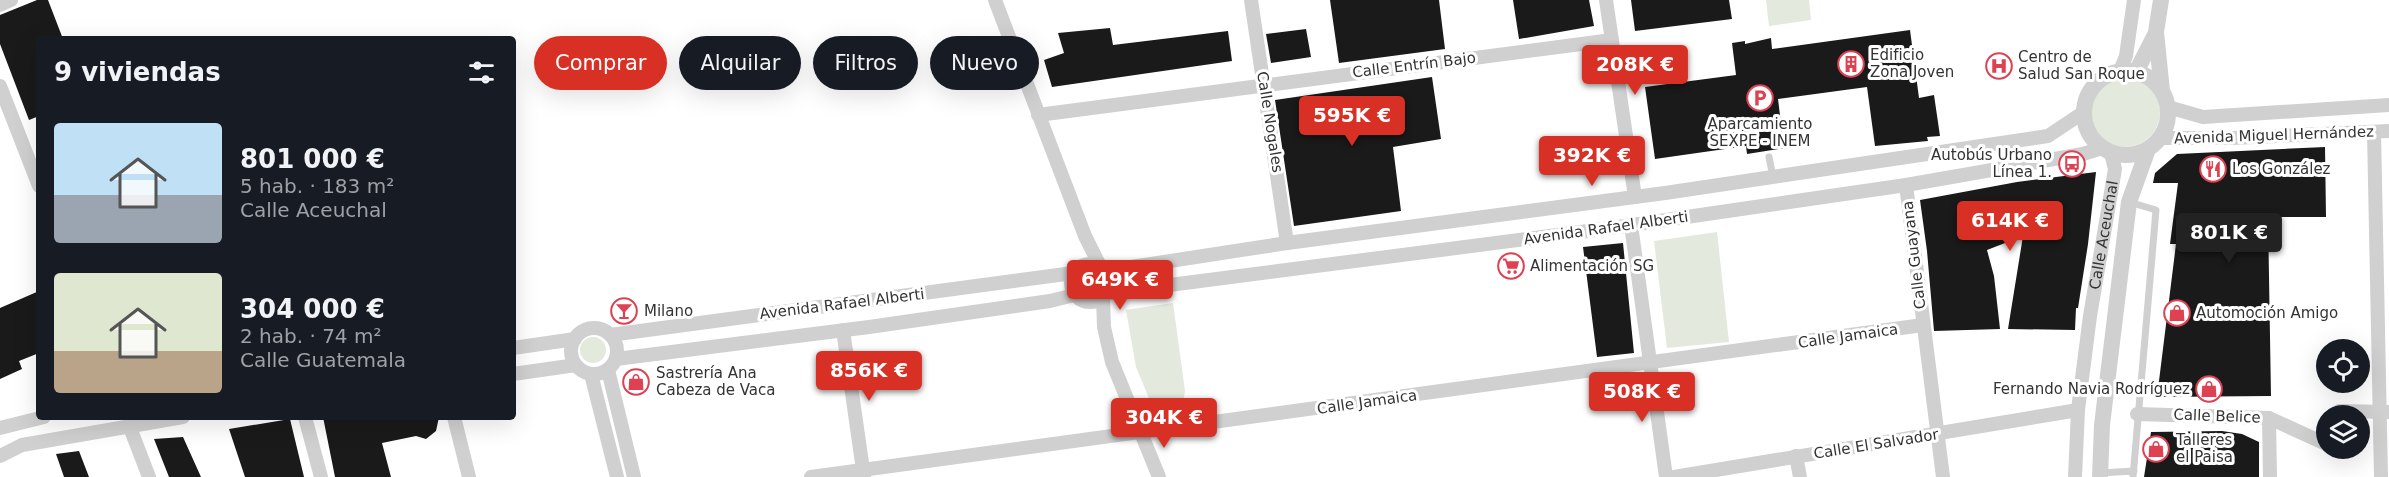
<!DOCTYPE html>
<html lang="es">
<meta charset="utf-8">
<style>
:root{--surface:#171b24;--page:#242831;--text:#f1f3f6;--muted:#9ea1a6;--accent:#d93025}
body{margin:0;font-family:"DejaVu Sans",sans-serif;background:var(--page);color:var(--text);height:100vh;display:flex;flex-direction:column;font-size:22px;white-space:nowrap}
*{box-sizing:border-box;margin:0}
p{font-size:20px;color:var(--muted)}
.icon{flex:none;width:33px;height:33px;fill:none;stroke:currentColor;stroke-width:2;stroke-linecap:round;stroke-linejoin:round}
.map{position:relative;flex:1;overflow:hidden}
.side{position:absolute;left:36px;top:36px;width:480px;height:384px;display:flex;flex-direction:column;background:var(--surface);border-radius:6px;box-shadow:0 6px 24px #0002}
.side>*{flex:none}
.banner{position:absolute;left:534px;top:36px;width:570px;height:54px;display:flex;gap:12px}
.fabs{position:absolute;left:2316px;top:339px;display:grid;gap:12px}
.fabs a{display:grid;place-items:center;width:54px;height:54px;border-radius:50%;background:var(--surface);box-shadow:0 6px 24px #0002;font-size:30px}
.price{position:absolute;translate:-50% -51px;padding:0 14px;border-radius:6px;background:var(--accent);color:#fff;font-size:20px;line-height:39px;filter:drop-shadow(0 2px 3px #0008)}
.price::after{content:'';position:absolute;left:50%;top:36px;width:18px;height:14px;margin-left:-9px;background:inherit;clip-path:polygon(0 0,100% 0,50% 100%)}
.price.on{background:#222;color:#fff}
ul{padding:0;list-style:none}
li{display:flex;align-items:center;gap:18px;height:150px;padding:0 18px}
li span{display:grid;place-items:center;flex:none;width:168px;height:120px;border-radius:6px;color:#555}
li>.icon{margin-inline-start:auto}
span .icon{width:72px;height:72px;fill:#fffc;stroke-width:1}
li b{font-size:26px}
h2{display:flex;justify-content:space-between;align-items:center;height:72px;padding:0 18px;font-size:26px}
.chip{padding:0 21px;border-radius:27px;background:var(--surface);box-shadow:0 6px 24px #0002;font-size:21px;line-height:54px}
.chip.on{background:var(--accent);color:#fff}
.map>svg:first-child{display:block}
</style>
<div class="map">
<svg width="2389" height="477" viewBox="0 0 2389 477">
<rect width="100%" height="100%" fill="#fff"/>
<!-- green -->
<path fill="#e3e9dc" d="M 1766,0 L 1809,0 L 1811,20 L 1769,26 Z
M2090 112a35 35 0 1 1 70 0a35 35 0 1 1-70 0Z
M 1717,232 L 1729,342 L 1667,348 L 1654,241 Z
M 1173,303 L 1185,391 L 1182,409 L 1156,415 L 1136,367 L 1126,310 Z
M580 350a13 13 0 1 1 26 0a13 13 0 1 1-26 0Z"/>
<!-- building -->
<path fill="#1a1a1a" d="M 37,0 L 48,0 L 63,39 L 39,39 L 39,116 L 29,120 L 0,44 L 0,15 Z
M 1330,0 L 1439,0 L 1445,49 L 1339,63 Z
M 1513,0 L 1589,0 L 1594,26 L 1519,39 Z
M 1631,0 L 1729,0 L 1732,19 L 1635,31 Z
M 1110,28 L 1113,45 L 1228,31 L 1232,61 L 1052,87 L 1044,60 L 1064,53 L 1058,33 Z
M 1306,29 L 1311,57 L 1271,63 L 1266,34 Z
M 1910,30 L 1919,98 L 1934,95 L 1940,136 L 1927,137 L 1928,141 L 1875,146 L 1867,87 L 1778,99 L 1784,148 L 1747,154 L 1746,146 L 1655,159 L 1645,87 L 1736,75 L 1732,43 L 1745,41 L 1745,44 L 1771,38 L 1772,49 Z
M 1432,77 L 1441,139 L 1393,147 L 1401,211 L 1294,226 L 1275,100 Z
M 2325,147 L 2326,217 L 2268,217 L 2271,396 L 2157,397 L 2176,244 L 2170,244 L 2178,183 L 2153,183 L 2155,173 L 2177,154 Z
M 2096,172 L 2088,244 L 2078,308 L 2076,308 L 2075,330 L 2008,329 L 2023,236 L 1987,250 L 1994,276 L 2000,329 L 1934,331 L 1927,251 L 1920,200 L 2017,182 Z
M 1623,243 L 1634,353 L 1597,357 L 1583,247 Z
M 39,291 L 39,353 L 19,361 L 22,369 L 0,379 L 0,308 Z
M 323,417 L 439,417 L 436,431 L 426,439 L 416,436 L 382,443 L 391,477 L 335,477 Z
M 290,419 L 304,477 L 245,477 L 229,429 Z
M 2222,431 L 2242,434 L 2259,442 L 2259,477 L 2144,477 L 2151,432 Z
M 183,437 L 201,477 L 169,477 L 154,439 Z
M 79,451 L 89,477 L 64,477 L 56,454 Z"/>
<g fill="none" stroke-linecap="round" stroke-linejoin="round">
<!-- service -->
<path stroke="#d0d0d0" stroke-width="7" d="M 1769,157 L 1773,177
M 2129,202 L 2156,210 L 2133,477
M 2100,473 L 2134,471"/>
<!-- minor -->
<g stroke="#d0d0d0" stroke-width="14">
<path d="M 995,0 L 1085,236 L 1100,266"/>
<path d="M 1251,0 L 1287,243"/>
<path d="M 1606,0 L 1635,197"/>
<path d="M 0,5 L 11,0"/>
<path d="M 2120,71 L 2126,56 L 2134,0"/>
<path d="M 0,86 L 39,186"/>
<path d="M 2168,107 L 2203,117 L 2389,105"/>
<path d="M 1038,115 L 1612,40"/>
<path d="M 2374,132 L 2381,477"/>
<path d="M 2160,138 L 2232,138 L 2389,131"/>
<path d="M 1906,185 L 1943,477"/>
<path d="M 1631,225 L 1666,477"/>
<circle cx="1090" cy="283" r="19"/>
<path d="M 1105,271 L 1287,243 L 1665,193 L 2048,136 L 2084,112"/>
<path d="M 1108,293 L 1611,228 L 1906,185 L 2083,154 L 2102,148"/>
<path d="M 1103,297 L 1104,327 L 1112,362 L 1159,477"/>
<circle cx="594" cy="351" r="23"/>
<path d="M 843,330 L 864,477"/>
<path d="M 610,335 L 1073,273"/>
<path d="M 513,348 L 575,339"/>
<path d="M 616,359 L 869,327 L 1050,301 L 1074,295"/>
<path d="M 608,370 L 634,477"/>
<path d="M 513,374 L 576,365"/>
<path d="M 591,374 L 617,477"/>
<path d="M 2339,411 L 2389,412"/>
<path d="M 2137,414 L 2269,418 L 2326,444"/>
<path d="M 305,417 L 321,477"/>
<path d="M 454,417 L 469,477"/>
<path d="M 2269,418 L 2270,477"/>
<path d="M 129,425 L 149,477"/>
<path d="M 0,428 L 44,417"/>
<path d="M 0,456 L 22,445 L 183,417"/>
<path d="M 1796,456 L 1800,477"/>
<path d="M 811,477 L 1923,325"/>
<path d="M 1674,477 L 2078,410"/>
<path id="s1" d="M 2075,477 L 2078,410 L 2090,316 L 2115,169 L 2111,153"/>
</g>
<!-- tertiary -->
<path stroke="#d0d0d0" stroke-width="16" d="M 2161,0 L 2156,32 L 2162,91
M2084 113a42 42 0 1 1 84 0a42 42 0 1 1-84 0Z
M 2136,72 L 2156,33
M 2100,477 L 2102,425 L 2129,202 L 2148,149"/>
</g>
<!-- icons -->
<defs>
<g id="building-ring" transform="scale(1.35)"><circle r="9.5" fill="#fff" stroke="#dd4152" stroke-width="1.5"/><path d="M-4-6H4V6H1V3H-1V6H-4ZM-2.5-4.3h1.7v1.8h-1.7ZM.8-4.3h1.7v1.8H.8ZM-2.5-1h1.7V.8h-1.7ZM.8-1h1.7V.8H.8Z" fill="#dd4152"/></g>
<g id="hospital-ring" transform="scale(1.35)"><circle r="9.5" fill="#fff" stroke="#dd4152" stroke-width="1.5"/><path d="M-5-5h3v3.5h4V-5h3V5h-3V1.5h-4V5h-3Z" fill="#dd4152"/></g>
<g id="parking-ring" transform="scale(1.35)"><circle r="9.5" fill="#fff" stroke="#dd4152" stroke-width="1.5"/><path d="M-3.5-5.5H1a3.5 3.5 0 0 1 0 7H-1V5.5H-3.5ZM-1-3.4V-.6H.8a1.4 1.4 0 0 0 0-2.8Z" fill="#dd4152"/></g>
<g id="bus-ring" transform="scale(1.35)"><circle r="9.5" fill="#fff" stroke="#dd4152" stroke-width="1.5"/><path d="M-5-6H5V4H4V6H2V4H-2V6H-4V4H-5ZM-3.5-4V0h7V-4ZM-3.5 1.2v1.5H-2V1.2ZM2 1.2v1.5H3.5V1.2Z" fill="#dd4152"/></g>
<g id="restaurant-ring" transform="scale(1.35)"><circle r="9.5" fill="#fff" stroke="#dd4152" stroke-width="1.5"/><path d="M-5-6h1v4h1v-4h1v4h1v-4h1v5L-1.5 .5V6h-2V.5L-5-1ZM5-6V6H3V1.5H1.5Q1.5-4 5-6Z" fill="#dd4152"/></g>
<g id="supermarket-ring" transform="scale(1.35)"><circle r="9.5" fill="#fff" stroke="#dd4152" stroke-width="1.5"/><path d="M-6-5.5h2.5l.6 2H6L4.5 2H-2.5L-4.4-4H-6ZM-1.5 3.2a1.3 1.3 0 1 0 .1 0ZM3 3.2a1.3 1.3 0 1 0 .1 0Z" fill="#dd4152"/></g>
<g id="bar-ring" transform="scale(1.35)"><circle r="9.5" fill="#fff" stroke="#dd4152" stroke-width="1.5"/><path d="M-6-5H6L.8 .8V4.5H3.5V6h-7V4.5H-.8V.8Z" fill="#dd4152"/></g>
<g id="shop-ring" transform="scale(1.35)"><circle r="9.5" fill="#fff" stroke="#dd4152" stroke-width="1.5"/><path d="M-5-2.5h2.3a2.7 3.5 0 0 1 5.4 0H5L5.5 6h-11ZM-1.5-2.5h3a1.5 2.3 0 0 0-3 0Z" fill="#dd4152"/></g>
</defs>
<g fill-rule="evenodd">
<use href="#building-ring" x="1851" y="64"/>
<use href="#hospital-ring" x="1999" y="66"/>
<use href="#parking-ring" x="1760" y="98"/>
<use href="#bus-ring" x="2072" y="164"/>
<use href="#restaurant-ring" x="2213" y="169"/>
<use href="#supermarket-ring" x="1511" y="266"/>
<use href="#bar-ring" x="624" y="311"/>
<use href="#shop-ring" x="2177" y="313"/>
<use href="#shop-ring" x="636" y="382"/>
<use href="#shop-ring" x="2209" y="389"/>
<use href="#shop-ring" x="2156" y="449"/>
</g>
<g text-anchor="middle" stroke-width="6" stroke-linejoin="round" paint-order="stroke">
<!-- poi labels -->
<g font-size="15" fill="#333" stroke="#fff" text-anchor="start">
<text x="1870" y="60">Edificio<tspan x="1870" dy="17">Zona Joven</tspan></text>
<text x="2018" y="62">Centro de<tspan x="2018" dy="17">Salud San Roque</tspan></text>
<text x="1760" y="129" text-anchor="middle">Aparcamiento<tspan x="1760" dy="17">SEXPE - INEM</tspan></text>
<text x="2052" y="160" text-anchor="end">Autobús Urbano<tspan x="2052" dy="17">Línea 1.</tspan></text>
<text x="2232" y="174">Los González</text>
<text x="1530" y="271">Alimentación SG</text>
<text x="644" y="316">Milano</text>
<text x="2196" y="318">Automoción Amigo</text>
<text x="656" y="378">Sastrería Ana<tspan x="656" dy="17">Cabeza de Vaca</tspan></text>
<text x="2190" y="394" text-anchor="end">Fernando Navia Rodríguez</text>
<text x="2176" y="445">Talleres<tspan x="2176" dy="17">el Paisa</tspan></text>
</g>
<!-- street labels -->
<g font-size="15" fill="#333" stroke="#fff">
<text transform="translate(1414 65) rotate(-7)" y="5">Calle Entrín Bajo</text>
<text transform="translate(1270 122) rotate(81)" y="5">Calle Nogales</text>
<text transform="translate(2274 135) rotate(-2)" y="5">Avenida Miguel Hernández</text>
<text transform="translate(1606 228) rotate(-8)" y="5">Avenida Rafael Alberti</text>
<text dy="5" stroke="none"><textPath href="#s1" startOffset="244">Calle Aceuchal</textPath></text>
<text transform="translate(1914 255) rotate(-97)" y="5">Calle Guayana</text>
<text transform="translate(842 304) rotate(-7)" y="5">Avenida Rafael Alberti</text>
<text transform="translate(1848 336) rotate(-8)" y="5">Calle Jamaica</text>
<text transform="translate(1367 402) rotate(-8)" y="5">Calle Jamaica</text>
<text transform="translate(2217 416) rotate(2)" y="5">Calle Belice</text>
<text transform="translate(1876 444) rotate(-9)" y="5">Calle El Salvador</text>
</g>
</g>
</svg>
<div class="fabs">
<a><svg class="icon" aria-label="locate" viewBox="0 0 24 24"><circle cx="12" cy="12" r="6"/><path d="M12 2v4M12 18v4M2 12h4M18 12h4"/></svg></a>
<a><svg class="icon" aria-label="layers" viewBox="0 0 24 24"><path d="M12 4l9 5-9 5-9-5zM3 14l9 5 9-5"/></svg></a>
</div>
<b class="price" style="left:1635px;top:96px">208K €</b>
<b class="price" style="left:1352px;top:147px">595K €</b>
<b class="price" style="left:1592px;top:187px">392K €</b>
<b class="price" style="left:2010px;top:252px">614K €</b>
<b class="price on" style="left:2229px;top:264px">801K €</b>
<b class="price" style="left:1120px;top:311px">649K €</b>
<b class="price" style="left:869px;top:402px">856K €</b>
<b class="price" style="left:1642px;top:423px">508K €</b>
<b class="price" style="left:1164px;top:449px">304K €</b>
<div class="banner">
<a class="chip on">Comprar</a>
<a class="chip">Alquilar</a>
<a class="chip">Filtros</a>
<a class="chip">Nuevo</a>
</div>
<section class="side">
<h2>9 viviendas<svg class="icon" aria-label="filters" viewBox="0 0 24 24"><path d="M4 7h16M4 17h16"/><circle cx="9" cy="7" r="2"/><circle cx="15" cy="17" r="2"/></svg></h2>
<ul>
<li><span style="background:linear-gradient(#bfe0f5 60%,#9aa5b1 0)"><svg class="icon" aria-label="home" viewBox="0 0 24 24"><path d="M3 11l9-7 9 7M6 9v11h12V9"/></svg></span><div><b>801 000 €</b><p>5 hab. · 183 m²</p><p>Calle Aceuchal</p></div></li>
<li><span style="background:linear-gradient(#dfe7d0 65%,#b9a48a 0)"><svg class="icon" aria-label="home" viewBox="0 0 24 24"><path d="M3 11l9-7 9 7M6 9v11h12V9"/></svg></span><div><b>304 000 €</b><p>2 hab. · 74 m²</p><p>Calle Guatemala</p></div></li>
</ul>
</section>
</div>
